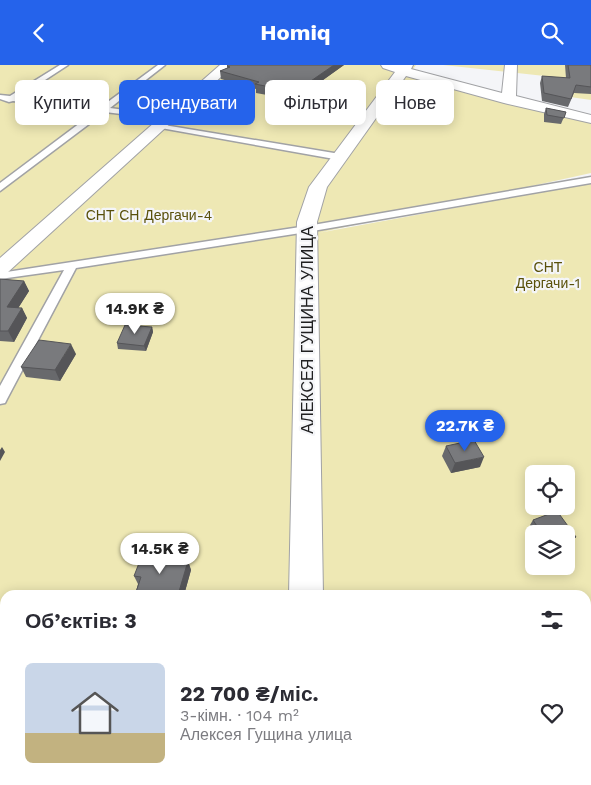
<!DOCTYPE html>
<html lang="uk">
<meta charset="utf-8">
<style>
:root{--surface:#fff;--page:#f2f2f3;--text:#2b2b33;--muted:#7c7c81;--accent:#2563eb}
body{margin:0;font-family:"Work Sans",sans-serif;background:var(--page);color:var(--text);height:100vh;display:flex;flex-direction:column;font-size:19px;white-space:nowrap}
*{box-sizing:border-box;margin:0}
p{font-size:16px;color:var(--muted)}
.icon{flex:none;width:28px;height:28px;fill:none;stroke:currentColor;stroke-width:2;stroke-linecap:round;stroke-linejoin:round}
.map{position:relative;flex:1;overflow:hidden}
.side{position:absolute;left:0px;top:525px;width:591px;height:195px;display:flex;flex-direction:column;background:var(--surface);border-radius:15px 15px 0 0;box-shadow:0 2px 12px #0003}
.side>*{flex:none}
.guide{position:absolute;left:15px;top:15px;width:561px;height:45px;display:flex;gap:10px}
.fabs{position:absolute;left:525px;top:400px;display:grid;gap:10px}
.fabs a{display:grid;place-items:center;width:50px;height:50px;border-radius:8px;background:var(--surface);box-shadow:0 2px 12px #0003;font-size:25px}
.price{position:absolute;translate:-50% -42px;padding:0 11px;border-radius:18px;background:#fff;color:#222;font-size:16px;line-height:32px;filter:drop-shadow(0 1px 2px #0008)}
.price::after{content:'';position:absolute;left:50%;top:30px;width:15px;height:11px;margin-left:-8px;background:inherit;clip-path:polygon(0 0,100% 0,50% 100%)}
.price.active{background:var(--accent);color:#fff}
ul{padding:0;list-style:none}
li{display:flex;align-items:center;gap:15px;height:125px;padding:0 25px}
li span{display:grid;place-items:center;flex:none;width:140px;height:100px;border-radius:8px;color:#555}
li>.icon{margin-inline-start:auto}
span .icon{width:60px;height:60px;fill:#fffc;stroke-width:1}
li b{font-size:21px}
h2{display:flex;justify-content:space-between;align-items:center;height:60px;padding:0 25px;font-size:21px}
.pill{padding:0 18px;border-radius:8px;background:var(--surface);box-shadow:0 2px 12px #0003;font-size:18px;line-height:45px}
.pill.active{background:var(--accent);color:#fff}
header{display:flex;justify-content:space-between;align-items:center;height:65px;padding:0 25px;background:var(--accent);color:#fff;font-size:22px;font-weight:700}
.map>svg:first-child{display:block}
</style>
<header><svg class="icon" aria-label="back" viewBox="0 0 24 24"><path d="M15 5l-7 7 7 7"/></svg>Homiq<svg class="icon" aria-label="search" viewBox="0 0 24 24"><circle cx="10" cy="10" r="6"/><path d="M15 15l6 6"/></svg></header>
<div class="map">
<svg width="591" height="720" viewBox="0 0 591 720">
<rect width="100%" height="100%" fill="#f4f5f8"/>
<!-- green -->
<path fill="#eee8b4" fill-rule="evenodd" d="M 0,0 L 416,0 L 409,10 L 591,56 L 591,108 L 318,168 L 591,118 L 591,572 L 586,572 L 586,530 L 5,530 L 5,715 L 137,715 L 124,720 L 0,720 ZM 534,409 L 566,409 L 566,441 L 534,441 ZM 534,469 L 566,469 L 566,501 L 534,501 Z
M 443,0 L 591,0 L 591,35 L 563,31 L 563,13 Z
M 586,593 L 591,593 L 591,720 L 278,720 L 278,715 L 586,715 Z
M 165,715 L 267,715 L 266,720 L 152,720 Z"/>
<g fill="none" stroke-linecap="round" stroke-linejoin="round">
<!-- lane casing -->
<g stroke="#a1a2a5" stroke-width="3">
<path id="lane" d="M 60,0 L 68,0 L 19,32 L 101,42 L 158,0 L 165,0 L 110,43 L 170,51 L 174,53 L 170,55 L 105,47 L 0,126 L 0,118 L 96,46 L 13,36 L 9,37 L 0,34 L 0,30 L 10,31 Z
M 158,59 L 340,89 L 344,92 L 340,95 L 161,63 L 158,63 Z
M 591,112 L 591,118 L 307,167 L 76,203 L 7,334 L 5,338 L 0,339 L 0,321 L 64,205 L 0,214 L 0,208 L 307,161 Z"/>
</g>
<!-- street casing -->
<g stroke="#a1a2a5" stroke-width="2">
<path id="street" d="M 220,0 L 234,0 L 7,208 L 0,210 L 0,193 Z
M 381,0 L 413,0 L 411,4 L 502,28 L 505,0 L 517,0 L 516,31 L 591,50 L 591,58 L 504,38 L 406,11 L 327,122 L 317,157 L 323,530 L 289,530 L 297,157 L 309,122 L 395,7 L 383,3 Z
M 586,570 L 591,570 L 591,606 L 586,606 Z
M 174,715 L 228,715 L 226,720 L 172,720 Z
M 276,715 L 318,715 L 317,720 L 275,720 Z"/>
</g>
<!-- lane -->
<use href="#lane" fill="#fff" fill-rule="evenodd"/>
<!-- street -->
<use href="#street" fill="#fff" fill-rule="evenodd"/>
</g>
<!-- wall -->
<path fill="#68696c" d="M 344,0 L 295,35 L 256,28 L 256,24 L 221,14 L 220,6 L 227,3 L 227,1 Z
M 565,0 L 591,0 L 591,29 L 574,28 L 568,42 L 542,36 L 540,18 L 542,11 L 566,13 Z
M 546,43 L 566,47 L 561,59 L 544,57 L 544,49 Z
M 0,214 L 24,216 L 29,226 L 18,243 L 22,243 L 27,253 L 14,277 L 0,276 Z
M 152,262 L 153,267 L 146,286 L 118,284 L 117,278 Z
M 76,289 L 60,316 L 26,312 L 21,302 Z
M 446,381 L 480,402 L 451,408 L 442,391 Z
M 533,455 L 576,472 L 572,476 L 566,469 L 536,469 L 530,460 Z
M 188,496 L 191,505 L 184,530 L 135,530 L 138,519 L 134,511 Z
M 392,715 L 456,715 L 456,720 L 392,720 Z"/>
<!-- shaded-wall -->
<path fill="#555558" d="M 334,0 L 344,0 L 295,35 L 295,27 Z
M 24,216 L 29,226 L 12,253 L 7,242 Z
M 22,243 L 27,253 L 14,277 L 8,266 Z
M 152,262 L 153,267 L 146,286 L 144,281 Z
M 71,279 L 76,289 L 60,316 L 55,305 Z
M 2,382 L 5,387 L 0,396 L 0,385 Z
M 484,392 L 480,402 L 451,408 L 455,398 Z
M 576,472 L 572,476 L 566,479 L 566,475 Z
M 188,496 L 191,505 L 184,530 L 178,530 Z"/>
<!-- building -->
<path fill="#797a7d" stroke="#555558" d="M 228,0 L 334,0 L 295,27 L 255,19 L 259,17 L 220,6 L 230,2 L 227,1 Z
M 568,0 L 591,0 L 591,22 L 576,20 L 571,34 L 544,28 L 542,11 L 570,13 Z
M 546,43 L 566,47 L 564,53 L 547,50 Z
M 0,214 L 24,216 L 7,242 L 22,243 L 8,266 L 0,266 Z
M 125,260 L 152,262 L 144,281 L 117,278 Z
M 39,275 L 71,279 L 55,305 L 21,302 Z
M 474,375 L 484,392 L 455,398 L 446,381 Z
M 557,446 L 576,472 L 566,475 L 566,469 L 542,469 L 533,455 Z
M 143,488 L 188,496 L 178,530 L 135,530 L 141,512 L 134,511 Z
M 396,715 L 456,715 L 456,720 L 396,720 Z"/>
<g text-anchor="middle" stroke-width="4.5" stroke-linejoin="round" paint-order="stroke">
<!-- far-park labels -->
<g font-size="14" fill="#59500a" stroke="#f4f5f8">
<text x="149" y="155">СНТ СН Дергачи-4</text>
<text x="548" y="207">СНТ<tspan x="548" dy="16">Дергачи-1</tspan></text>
</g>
<!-- street labels -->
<g font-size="16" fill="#202021" stroke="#f4f5f8">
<text transform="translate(307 265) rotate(-90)" y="6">АЛЕКСЕЯ ГУЩИНА УЛИЦА</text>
</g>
</g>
</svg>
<div class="fabs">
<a><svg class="icon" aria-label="locate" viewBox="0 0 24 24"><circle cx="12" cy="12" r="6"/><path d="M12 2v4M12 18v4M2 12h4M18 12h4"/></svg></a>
<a><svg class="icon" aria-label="layers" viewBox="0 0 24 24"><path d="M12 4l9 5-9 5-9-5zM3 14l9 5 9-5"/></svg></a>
</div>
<b class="price" style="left:135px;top:270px">14.9K ₴</b>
<b class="price active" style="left:465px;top:387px">22.7K ₴</b>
<b class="price" style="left:160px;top:510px">14.5K ₴</b>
<div class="guide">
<a class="pill">Купити</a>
<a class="pill active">Орендувати</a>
<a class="pill">Фільтри</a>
<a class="pill">Нове</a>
</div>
<section class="side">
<h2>Об’єктів: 3<svg class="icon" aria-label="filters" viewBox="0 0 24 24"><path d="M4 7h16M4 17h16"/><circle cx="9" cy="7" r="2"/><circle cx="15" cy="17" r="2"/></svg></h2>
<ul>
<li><span style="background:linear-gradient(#c9d6e8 70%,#c2b280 0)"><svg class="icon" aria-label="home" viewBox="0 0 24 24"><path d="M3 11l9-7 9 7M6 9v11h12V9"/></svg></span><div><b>22 700 ₴/міс.</b><p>3-кімн. · 104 m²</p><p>Алексея Гущина улица</p></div><svg class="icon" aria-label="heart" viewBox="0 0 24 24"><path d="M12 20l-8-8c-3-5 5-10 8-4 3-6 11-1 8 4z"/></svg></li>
</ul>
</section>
</div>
